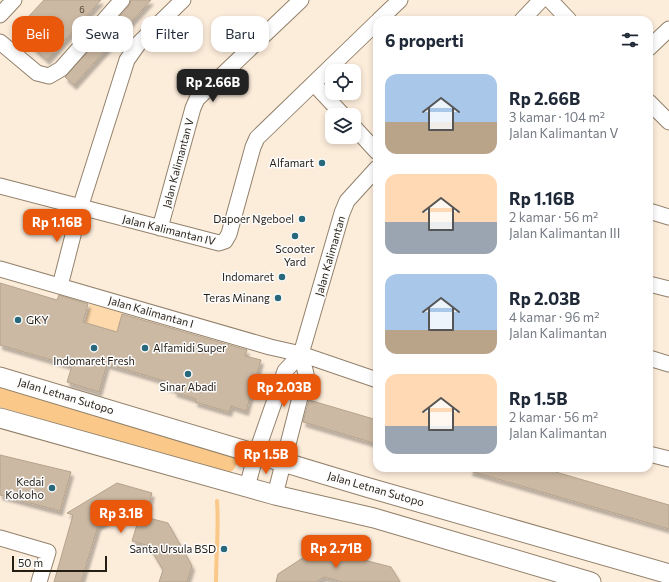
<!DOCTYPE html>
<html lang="id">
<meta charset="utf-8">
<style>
:root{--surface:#fff;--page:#f2f2f3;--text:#1f2937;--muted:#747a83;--accent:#ea580c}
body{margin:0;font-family:Commissioner,sans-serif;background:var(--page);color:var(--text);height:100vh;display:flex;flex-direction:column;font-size:15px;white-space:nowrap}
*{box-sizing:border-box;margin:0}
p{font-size:13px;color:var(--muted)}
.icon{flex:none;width:22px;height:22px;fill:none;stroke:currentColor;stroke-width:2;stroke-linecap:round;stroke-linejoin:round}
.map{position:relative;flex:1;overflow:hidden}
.details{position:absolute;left:373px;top:16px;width:280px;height:456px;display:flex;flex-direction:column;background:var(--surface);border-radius:12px;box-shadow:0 2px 6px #0003}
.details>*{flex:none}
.guide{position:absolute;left:12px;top:16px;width:301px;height:36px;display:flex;gap:8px}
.tools{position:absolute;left:325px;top:64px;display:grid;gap:8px}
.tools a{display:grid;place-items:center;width:36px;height:36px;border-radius:8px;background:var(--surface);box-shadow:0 2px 6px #0003;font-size:20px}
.scale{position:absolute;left:12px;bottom:10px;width:95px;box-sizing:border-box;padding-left:4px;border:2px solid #251e15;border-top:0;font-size:11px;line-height:14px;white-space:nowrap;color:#251e15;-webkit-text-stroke:3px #fcfcfc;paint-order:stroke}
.price{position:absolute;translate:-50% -34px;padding:0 9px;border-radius:8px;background:var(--accent);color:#fff;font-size:13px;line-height:26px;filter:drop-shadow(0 1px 2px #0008)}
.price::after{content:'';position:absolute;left:50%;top:24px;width:12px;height:9px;margin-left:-6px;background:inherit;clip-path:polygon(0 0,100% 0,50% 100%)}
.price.on{background:#222;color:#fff}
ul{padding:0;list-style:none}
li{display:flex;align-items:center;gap:12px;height:100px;padding:0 12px}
li span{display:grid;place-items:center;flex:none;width:112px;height:80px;border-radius:12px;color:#555}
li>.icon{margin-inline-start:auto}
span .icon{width:48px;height:48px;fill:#fffc;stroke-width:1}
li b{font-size:17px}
h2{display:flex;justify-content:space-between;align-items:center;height:48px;padding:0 12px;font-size:17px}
.pill{padding:0 14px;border-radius:12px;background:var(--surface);box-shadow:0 2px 6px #0003;font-size:14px;line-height:36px}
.pill.on{background:var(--accent);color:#fff}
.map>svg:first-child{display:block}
</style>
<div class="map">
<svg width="669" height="582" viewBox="0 0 669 582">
<defs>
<filter id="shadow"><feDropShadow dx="2.5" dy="4.5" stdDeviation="1" flood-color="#0004"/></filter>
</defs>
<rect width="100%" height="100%" fill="#fcecda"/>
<!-- green -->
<path fill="#fed9ab" d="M 90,304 L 123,312 L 117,332 L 85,323 Z"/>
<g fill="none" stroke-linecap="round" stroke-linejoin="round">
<!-- stream -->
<path stroke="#fac888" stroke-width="4" d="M 216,582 C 216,555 219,528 217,501"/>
<!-- river -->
<path stroke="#fac888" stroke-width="23" d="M 0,395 L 225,462"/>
</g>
<!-- building -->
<path fill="#ccb9a3" stroke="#b5a38d" filter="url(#shadow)" d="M 44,0 L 101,0 L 47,60 L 15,31 Z
M 131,0 L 151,0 L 74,85 L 65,77 L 129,6 Z
M 0,283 L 57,300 L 59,295 L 88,304 L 83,322 L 117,332 L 122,314 L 247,350 L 245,356 L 261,360 L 246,411 L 231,406 L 229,412 L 195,402 L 196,399 L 174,392 L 175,389 L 166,387 L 168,382 L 107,364 L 99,392 L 67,382 L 72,366 L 0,345 Z
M 309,400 L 377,420 L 377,444 L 303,422 Z
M 0,455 L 71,472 L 60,511 L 0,495 Z
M 471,468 L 542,468 L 669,505 L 669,529 L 470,471 Z
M 117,483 L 152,493 L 145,517 L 168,523 L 192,566 L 187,582 L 159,582 L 163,570 L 149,546 L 132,541 L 139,518 L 121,512 L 98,526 L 81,582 L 54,582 L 73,515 L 67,513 Z
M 318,548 L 391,567 L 400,582 L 343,582 L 324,577 L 316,582 L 276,582 L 278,574 Z"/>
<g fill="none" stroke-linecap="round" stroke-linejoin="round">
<!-- minor casing -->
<g stroke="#92816b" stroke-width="17">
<path id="minor" d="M 550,0 L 569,20
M 0,15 L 14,0
M 379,20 L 400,0
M 522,20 L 541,0
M 0,42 L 37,73 L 49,76 L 61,69 L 122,0
M 649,48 L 669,29
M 314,84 L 343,115
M 649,102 L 669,122
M 354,127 L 377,152
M 0,186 L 219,243 L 225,241 L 229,234 L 253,147 L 257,138 L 377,22
M 649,211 L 669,217
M 160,228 L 193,108 L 197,99 L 301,0
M 0,269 L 270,347 L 301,354 L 377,380
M 649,284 L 669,289
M 60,286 L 80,208 L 127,60 L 139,43 L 183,0
M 649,358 L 669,364
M 649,454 L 669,459
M 247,487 L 256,454 L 285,371 L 301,354 L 342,213 L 347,201 L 377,168
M 275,495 L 306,374 L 301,354
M 0,538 L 48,552 L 39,582"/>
</g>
<!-- major casing -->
<g stroke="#92816b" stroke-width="21">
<path id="major" d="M 0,377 L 366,487 L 669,574
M 0,418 L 275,495 L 374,518 L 591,582"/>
</g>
<!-- minor -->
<use href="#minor" stroke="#fff" stroke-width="15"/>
<!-- major -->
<use href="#major" stroke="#fff" stroke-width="19"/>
</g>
<!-- markers -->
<g fill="#28687c" stroke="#fcfcfc" stroke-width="1.5">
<circle cx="322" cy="163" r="4"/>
<circle cx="302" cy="219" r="4"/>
<circle cx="295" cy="236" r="4"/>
<circle cx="282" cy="277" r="4"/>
<circle cx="278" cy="298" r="4"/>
<circle cx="18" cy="320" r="4"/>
<circle cx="94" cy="348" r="4"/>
<circle cx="145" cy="348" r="4"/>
<circle cx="188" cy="374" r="4"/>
<circle cx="52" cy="488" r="4"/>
<circle cx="224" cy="549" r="4"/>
</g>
<g text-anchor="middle" stroke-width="3" stroke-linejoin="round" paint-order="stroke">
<!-- number labels -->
<g font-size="9" fill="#4f4538">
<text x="82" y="13">6</text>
</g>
<!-- street labels -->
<g font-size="11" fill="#251e15" stroke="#fcfcfc">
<text transform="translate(178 163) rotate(-75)" y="4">Jalan Kalimantan V</text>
<text transform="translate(169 230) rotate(14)" y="4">Jalan Kalimantan IV</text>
<text transform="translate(330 256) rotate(-74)" y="4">Jalan Kalimantan</text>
<text transform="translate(151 312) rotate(16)" y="4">Jalan Kalimantan I</text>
<text transform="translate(66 396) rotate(17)" y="4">Jalan Letnan Sutopo</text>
<text transform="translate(376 489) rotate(16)" y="4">Jalan Letnan Sutopo</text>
</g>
<!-- poi labels -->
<g font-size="11" fill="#251e15" stroke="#fcfcfc" text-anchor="end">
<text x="314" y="167">Alfamart</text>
<text x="294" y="223">Dapoer Ngeboel</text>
<text x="295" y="253" text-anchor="middle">Scooter<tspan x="295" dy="13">Yard</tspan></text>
<text x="274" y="281">Indomaret</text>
<text x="270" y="302">Teras Minang</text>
<text x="26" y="324" text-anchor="start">GKY</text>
<text x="153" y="352" text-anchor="start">Alfamidi Super</text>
<text x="94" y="365" text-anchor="middle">Indomaret Fresh</text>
<text x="188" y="391" text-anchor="middle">Sinar Abadi</text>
<text x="44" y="486">Kedai<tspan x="44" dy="13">Kokoho</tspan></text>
<text x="216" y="553">Santa Ursula BSD</text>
</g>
</g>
</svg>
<div class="tools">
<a><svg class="icon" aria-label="locate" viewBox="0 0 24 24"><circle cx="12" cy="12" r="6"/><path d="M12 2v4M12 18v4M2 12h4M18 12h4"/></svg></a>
<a><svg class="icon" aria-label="layers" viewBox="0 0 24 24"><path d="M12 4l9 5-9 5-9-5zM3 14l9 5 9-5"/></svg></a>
</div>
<div class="scale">50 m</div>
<b class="price on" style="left:213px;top:103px">Rp 2.66B</b>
<b class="price" style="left:57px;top:243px">Rp 1.16B</b>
<b class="price" style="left:284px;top:408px">Rp 2.03B</b>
<b class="price" style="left:266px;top:475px">Rp 1.5B</b>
<b class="price" style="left:121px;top:534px">Rp 3.1B</b>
<b class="price" style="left:336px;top:569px">Rp 2.71B</b>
<div class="guide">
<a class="pill on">Beli</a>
<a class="pill">Sewa</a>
<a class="pill">Filter</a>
<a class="pill">Baru</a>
</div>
<section class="details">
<h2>6 properti<svg class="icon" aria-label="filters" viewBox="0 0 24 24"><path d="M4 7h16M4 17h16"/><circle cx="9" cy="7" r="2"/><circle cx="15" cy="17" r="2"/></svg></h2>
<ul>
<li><span style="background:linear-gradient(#a9c7e8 60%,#b9a48a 0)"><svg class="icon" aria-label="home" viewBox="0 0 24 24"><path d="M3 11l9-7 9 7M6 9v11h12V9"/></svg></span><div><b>Rp 2.66B</b><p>3 kamar · 104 m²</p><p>Jalan Kalimantan V</p></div></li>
<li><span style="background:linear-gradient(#ffd9b3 60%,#9aa5b1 0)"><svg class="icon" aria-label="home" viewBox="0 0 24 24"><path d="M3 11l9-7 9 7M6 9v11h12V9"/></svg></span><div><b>Rp 1.16B</b><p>2 kamar · 56 m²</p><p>Jalan Kalimantan III</p></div></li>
<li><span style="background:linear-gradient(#a9c7e8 70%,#b9a48a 0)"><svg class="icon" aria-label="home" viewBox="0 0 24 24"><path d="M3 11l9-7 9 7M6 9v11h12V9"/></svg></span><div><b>Rp 2.03B</b><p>4 kamar · 96 m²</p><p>Jalan Kalimantan</p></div></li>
<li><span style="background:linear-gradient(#ffd9b3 65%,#9aa5b1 0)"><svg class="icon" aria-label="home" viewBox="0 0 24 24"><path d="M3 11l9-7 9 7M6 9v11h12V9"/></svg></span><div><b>Rp 1.5B</b><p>2 kamar · 56 m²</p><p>Jalan Kalimantan</p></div></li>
</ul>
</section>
</div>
